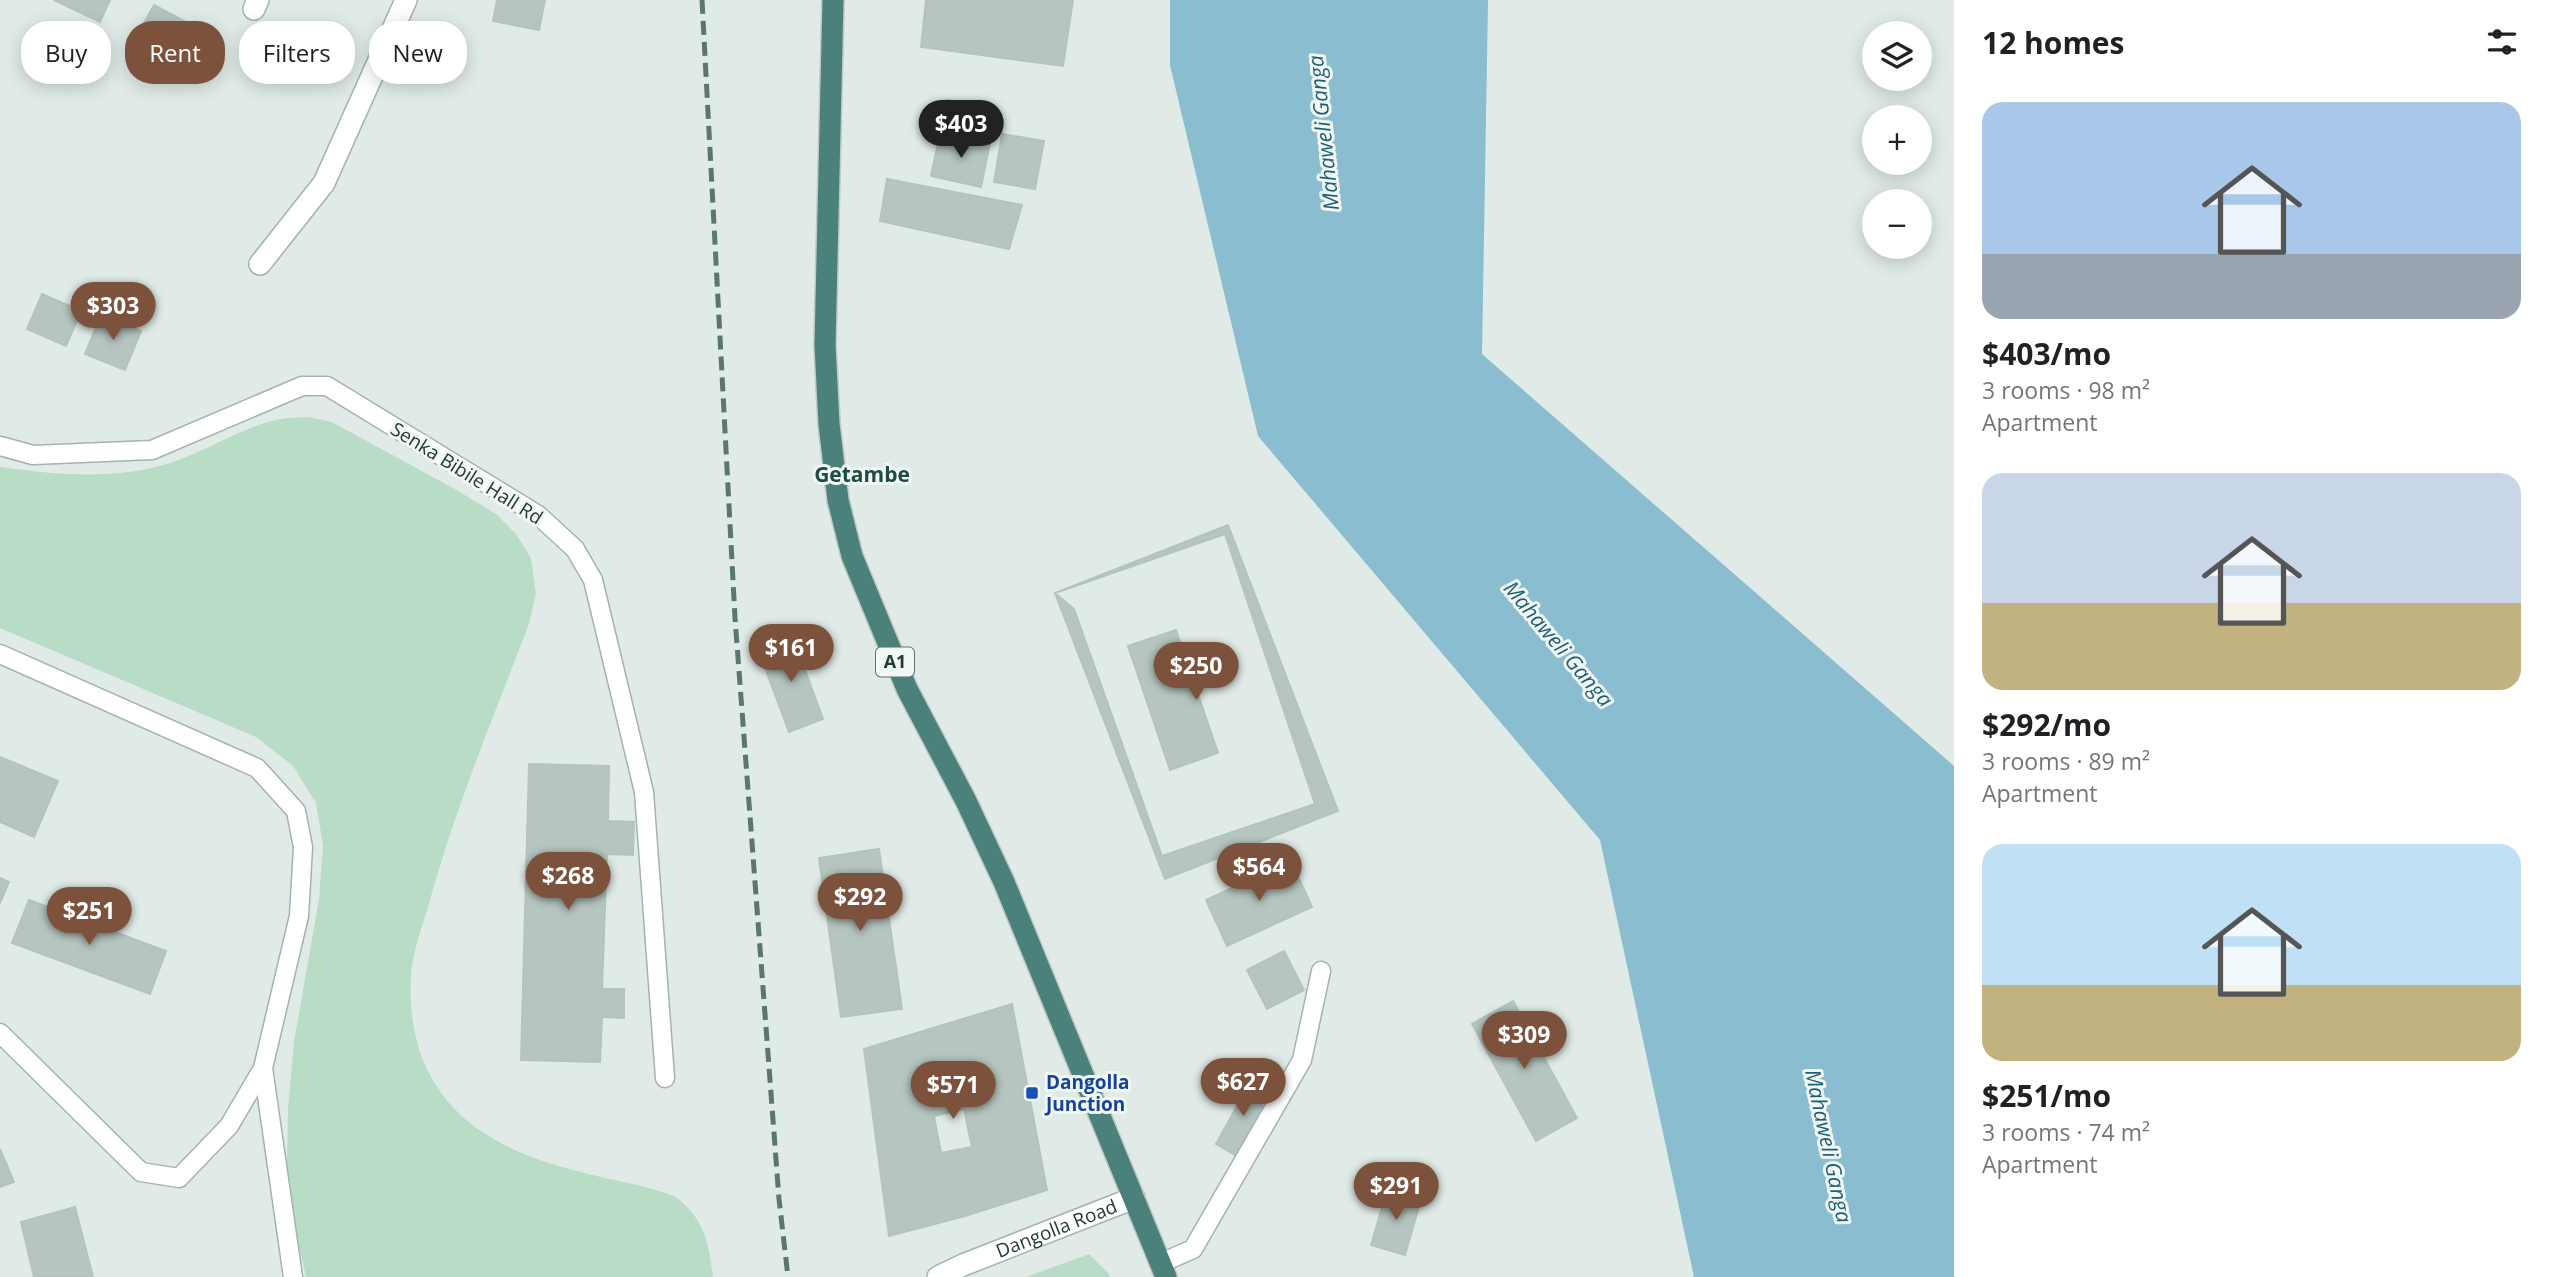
<!DOCTYPE html>
<meta charset="utf-8">
<style>
:root{--surface:#fff;--page:#f6f6f6;--text:#202124;--muted:#757577;--accent:#7d523c}
body{margin:0;font-family:"Open Sans",sans-serif;background:var(--page);color:var(--text);height:100vh;display:flex;flex-direction:column;font-size:26px;white-space:nowrap}
*{box-sizing:border-box;margin:0}
p{font-size:23px;color:var(--muted)}
.icon{flex:none;width:38px;height:38px;fill:none;stroke:currentColor;stroke-width:2;stroke-linecap:round;stroke-linejoin:round}
.map{position:relative;flex:1;overflow:hidden}
.drawer{display:flex;flex-direction:column;background:var(--surface);width:595px}
.drawer>*{flex:none}
.top-card{position:absolute;left:21px;top:21px;width:665px;height:63px;display:flex;gap:14px}
.controls{position:absolute;left:1862px;top:21px;display:grid;gap:14px}
.controls a{display:grid;place-items:center;width:70px;height:70px;border-radius:50%;background:var(--surface);box-shadow:0 4px 18px #0003;font-size:35px}
.price{position:absolute;translate:-50% -60px;padding:0 16px;border-radius:24px;background:var(--accent);color:#fff;font-size:23px;line-height:46px;filter:drop-shadow(0 2px 4px #0008)}
.price::after{content:'';position:absolute;left:50%;top:42px;width:21px;height:16px;margin-left:-10px;background:inherit;clip-path:polygon(0 0,100% 0,50% 100%)}
.price.active{background:#222;color:#fff}
ul{padding:0;list-style:none}
li{display:grid;align-content:center;gap:14px;height:371px;padding:0 28px}
li span{display:grid;place-items:center;height:217px;border-radius:21px;color:#555}
li>.icon{margin-inline-start:auto}
span .icon{width:126px;height:126px;fill:#fffc;stroke-width:1}
li b{font-size:30px}
h2{display:flex;justify-content:space-between;align-items:center;height:84px;padding:0 28px;font-size:30px}
.chip{padding:0 24px;border-radius:28px;background:var(--surface);box-shadow:0 4px 18px #0003;font-size:24px;line-height:63px}
.chip.active{background:var(--accent);color:#fff}
main{display:flex;flex:1;min-height:0}
.map>svg:first-child{display:block}
</style>
<main>
<div class="map">
<svg width="1954" height="1277" viewBox="0 0 1954 1277">
<rect width="100%" height="100%" fill="#e0ebe7"/>
<!-- green -->
<path fill="#b9dcc6" d="M 309,417 L 332,422 L 453,488 L 496,514 L 516,534 L 531,558 L 536,594 L 528,627 C 493,717 456,807 430,900 C 423,925 412,952 411,977 C 407,1045 432,1103 492,1138 C 525,1158 564,1168 601,1177 C 617,1181 666,1190 677,1198 C 705,1220 709,1244 713,1277 L 306,1277 L 293,1220 L 287,1166 L 288,1109 L 294,1042 L 319,899 L 323,846 L 316,803 L 293,766 L 256,737 L 0,628 L 0,467 C 59,475 119,481 176,461 C 210,449 242,428 276,420 C 286,417 298,418 309,417 Z
M 1089,1254 L 1108,1273 L 1110,1277 L 1026,1277 Z"/>
<!-- water -->
<path fill="#89bdcf" d="M 1170,0 L 1488,0 L 1482,354 L 1954,766 L 1954,1277 L 1694,1277 L 1600,840 L 1258,436 L 1170,65 Z"/>
<!-- building -->
<path fill="#b6c5c0" stroke="#b3c4bf" stroke-width="2" fill-rule="evenodd" d="M 54,0 L 110,0 L 100,22 Z
M 497,0 L 545,0 L 539,30 L 493,21 Z
M 926,0 L 1073,0 L 1063,66 L 921,47 Z
M 154,5 L 191,25 L 174,57 L 136,37 Z
M 947,100 L 983,108 L 979,123 L 944,115 Z
M 940,133 L 990,143 L 981,187 L 931,176 Z
M 1002,134 L 1044,141 L 1035,189 L 994,182 Z
M 887,179 L 1022,205 L 1009,249 L 880,221 Z
M 42,294 L 81,311 L 66,346 L 27,329 Z
M 101,315 L 141,331 L 125,370 L 85,354 Z
M 1228,525 L 1338,811 L 1165,879 L 1055,593 ZM 1176,630 L 1218,753 L 1170,770 L 1128,646 Z
M 1225,534 L 1315,804 L 1162,856 L 1074,609 L 1055,593 Z
M 793,637 L 823,719 L 789,732 L 758,649 Z
M 0,757 L 58,781 L 34,837 L 0,822 Z
M 529,764 L 609,766 L 608,821 L 634,822 L 633,855 L 607,854 L 602,989 L 624,989 L 624,1018 L 602,1017 L 600,1062 L 521,1060 Z
M 879,849 L 902,1009 L 841,1017 L 819,858 Z
M 1291,861 L 1312,907 L 1227,946 L 1206,900 Z
M 0,878 L 9,882 L 0,903 Z
M 29,900 L 166,951 L 150,994 L 12,943 Z
M 1284,951 L 1304,990 L 1267,1009 L 1247,970 Z
M 1513,1001 L 1577,1118 L 1536,1141 L 1472,1024 Z
M 1012,1004 L 1047,1190 L 965,1216 L 889,1236 L 864,1049 ZM 964,1109 L 972,1147 L 941,1153 L 934,1116 Z
M 1251,1081 L 1270,1091 L 1235,1155 L 1216,1144 Z
M 0,1149 L 14,1182 L 0,1187 Z
M 1387,1190 L 1421,1200 L 1405,1255 L 1371,1245 Z
M 75,1207 L 93,1277 L 34,1277 L 21,1222 Z"/>
<g fill="none" stroke-linecap="round" stroke-linejoin="round">
<!-- service casing -->
<g stroke="#a3b3ae" stroke-width="21">
<path id="service" d="M 0,446 L 33,455 L 152,450 L 302,386 L 327,386 L 538,515 L 575,549 L 593,580 L 644,792 L 665,1078
M 0,654 L 257,768 L 296,811 L 303,847 L 299,916 L 263,1068 L 293,1277
M 0,1033 L 141,1172 L 179,1178 L 229,1126 L 263,1068
M 1161,1263 L 1193,1249 L 1302,1060 L 1321,971"/>
</g>
<!-- minor casing -->
<g stroke="#a3b3ae" stroke-width="24">
<path id="minor" d="M 254,9 L 258,0
M 260,264 L 324,183 L 406,0"/>
</g>
<!-- tertiary casing -->
<g stroke="#a3b3ae" stroke-width="24">
<g id="tertiary">
<path id="s1" d="M 938,1277 L 963,1265 L 1134,1198"/>
</g>
</g>
<!-- trunk casing -->
<g stroke="#c1c8c7" stroke-width="24">
<path id="trunk" d="M 833,0 L 825,345 L 829,424 L 838,500 L 852,556 L 907,689 L 966,801 L 1004,882 L 1166,1277"/>
</g>
<!-- service -->
<use href="#service" stroke="#fff" stroke-width="18"/>
<!-- minor -->
<use href="#minor" stroke="#fff" stroke-width="21"/>
<!-- tertiary -->
<use href="#tertiary" stroke="#fff" stroke-width="21"/>
<!-- trunk -->
<use href="#trunk" stroke="#4a827b" stroke-width="21"/>
<!-- rail -->
<path stroke="#5b7672" stroke-width="5" stroke-dasharray="14 7" stroke-linecap="butt" d="M 702,0 L 735,618 L 779,1199 L 788,1277"/>
</g>
<!-- markers -->
<rect fill="#1a4fb4" stroke="#f0f7f5" stroke-width="2.5" x="1025" y="1086" width="14" height="14" rx="3.5"/>
<g text-anchor="middle" stroke-width="6" stroke-linejoin="round" paint-order="stroke">
<!-- shield labels -->
<rect fill="#f0f7f5" stroke="#5f736f" stroke-width="2" x="876" y="647.5" width="38" height="29" rx="5"/>
<g font-size="18" font-weight="bold" fill="#213b36">
<text x="895" y="668">A1</text>
</g>
<!-- street labels -->
<g font-size="19" fill="#213b36" stroke="#f0f7f5">
<text transform="translate(467 473) rotate(32)" y="7">Senka Bibile Hall Rd</text>
<text dy="7" stroke="none"><textPath href="#s1" startOffset="128">Dangolla Road</textPath></text>
</g>
<!-- transit labels -->
<g font-size="19" font-weight="bold" fill="#164399" stroke="#f0f7f5" text-anchor="start">
<text x="1046" y="1089">Dangolla<tspan x="1046" dy="22">Junction</tspan></text>
</g>
<!-- water labels -->
<g font-size="21" font-style="italic" fill="#1d5e75" stroke="#f0f7f5">
<text transform="translate(1324 133) rotate(-96)" y="7">Mahaweli Ganga</text>
<text transform="translate(1558 644) rotate(50)" y="7">Mahaweli Ganga</text>
<text transform="translate(1828 1146) rotate(78)" y="7">Mahaweli Ganga</text>
</g>
<!-- neighbourhood labels -->
<g font-size="21" font-weight="bold" fill="#1e4c45" stroke="#f0f7f5">
<text x="862" y="482">Getambe</text>
</g>
</g>
</svg>
<div class="controls">
<a><svg class="icon" aria-label="layers" viewBox="0 0 24 24"><path d="M12 4l9 5-9 5-9-5zM3 14l9 5 9-5"/></svg></a>
<a>+</a>
<a>−</a>
</div>
<b class="price active" style="left:961px;top:160px">$403</b>
<b class="price" style="left:113px;top:342px">$303</b>
<b class="price" style="left:791px;top:684px">$161</b>
<b class="price" style="left:1196px;top:702px">$250</b>
<b class="price" style="left:1259px;top:903px">$564</b>
<b class="price" style="left:568px;top:912px">$268</b>
<b class="price" style="left:860px;top:933px">$292</b>
<b class="price" style="left:89px;top:947px">$251</b>
<b class="price" style="left:1524px;top:1071px">$309</b>
<b class="price" style="left:1243px;top:1118px">$627</b>
<b class="price" style="left:953px;top:1121px">$571</b>
<b class="price" style="left:1396px;top:1222px">$291</b>
<div class="top-card">
<a class="chip">Buy</a>
<a class="chip active">Rent</a>
<a class="chip">Filters</a>
<a class="chip">New</a>
</div>
</div>
<section class="drawer">
<h2>12 homes<svg class="icon" aria-label="filters" viewBox="0 0 24 24"><path d="M4 7h16M4 17h16"/><circle cx="9" cy="7" r="2"/><circle cx="15" cy="17" r="2"/></svg></h2>
<ul>
<li><span style="background:linear-gradient(#a9c7e8 70%,#9aa5b1 0)"><svg class="icon" aria-label="home" viewBox="0 0 24 24"><path d="M3 11l9-7 9 7M6 9v11h12V9"/></svg></span><div><b>$403/mo</b><p>3 rooms · 98 m²</p><p>Apartment</p></div></li>
<li><span style="background:linear-gradient(#c9d6e8 60%,#c2b280 0)"><svg class="icon" aria-label="home" viewBox="0 0 24 24"><path d="M3 11l9-7 9 7M6 9v11h12V9"/></svg></span><div><b>$292/mo</b><p>3 rooms · 89 m²</p><p>Apartment</p></div></li>
<li><span style="background:linear-gradient(#bfe0f5 65%,#c2b280 0)"><svg class="icon" aria-label="home" viewBox="0 0 24 24"><path d="M3 11l9-7 9 7M6 9v11h12V9"/></svg></span><div><b>$251/mo</b><p>3 rooms · 74 m²</p><p>Apartment</p></div></li>
</ul>
</section>
</main>
